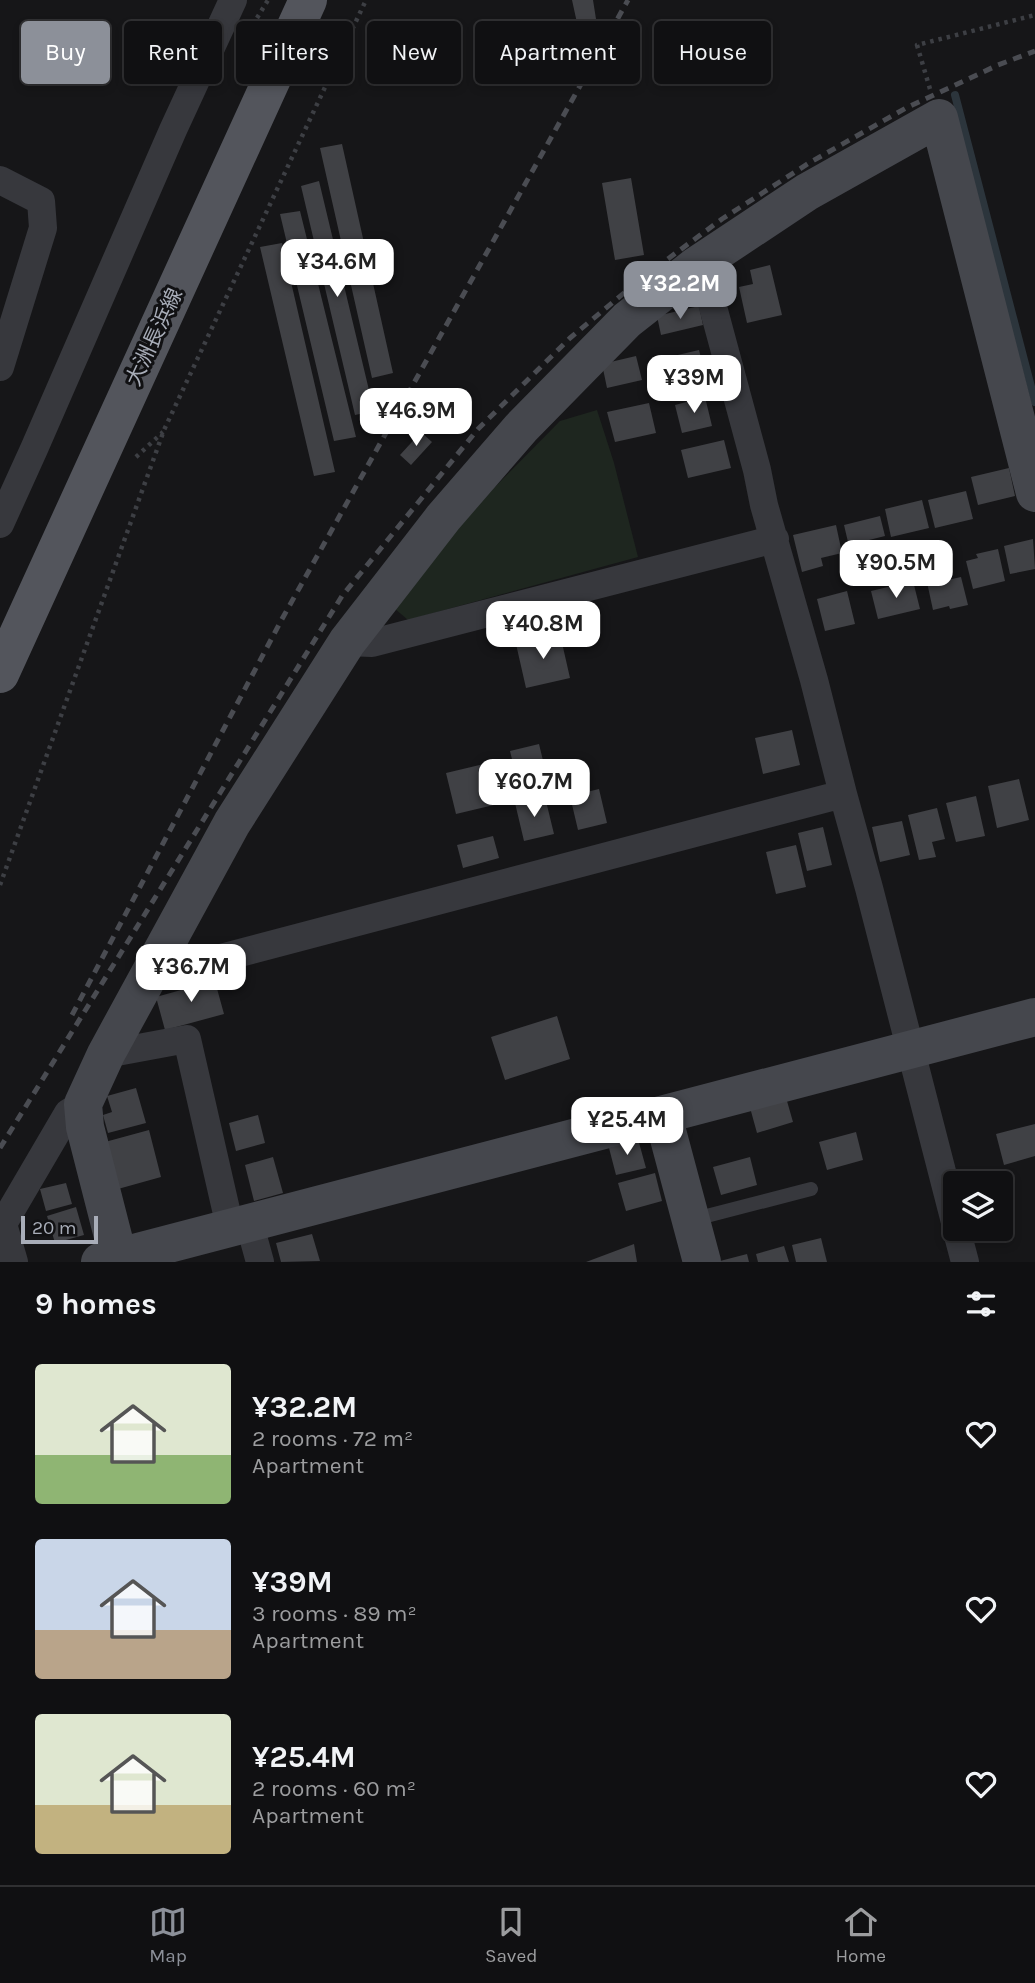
<!DOCTYPE html>
<meta charset="utf-8">
<style>
:root{--surface:#101012;--page:#1e1e20;--text:#f1f3f6;--muted:#9c9d9f;--line:#303032;--accent:#8c9099}
body{margin:0;font-family:Karla,"Noto Sans JP",sans-serif;background:var(--page);color:var(--text);height:100vh;display:flex;flex-direction:column;font-size:26px;white-space:nowrap}
*{box-sizing:border-box;margin:0}
p{font-size:23px;color:var(--muted)}
.icon{flex:none;width:38px;height:38px;fill:none;stroke:currentColor;stroke-width:2;stroke-linecap:round;stroke-linejoin:round}
.map{position:relative;height:1262px;overflow:hidden}
.details{display:flex;flex-direction:column;background:var(--surface);flex:1}
.details>*{flex:none}
.hud{position:absolute;left:21px;top:21px;width:994px;height:63px;display:flex;gap:14px}
.fabs{position:absolute;left:943px;top:1171px;display:grid;gap:14px}
.fabs a{display:grid;place-items:center;width:70px;height:70px;border-radius:7px;background:var(--surface);box-shadow:0 4px 10px #0003,0 0 0 2px var(--line);font-size:35px}
.scale{position:absolute;left:21px;bottom:18px;width:77px;box-sizing:border-box;padding-left:7px;border:4px solid #a8adb8;border-top:0;font-size:19px;line-height:24px;white-space:nowrap;color:#a8adb8;-webkit-text-stroke:5px #111113;paint-order:stroke}
.price{position:absolute;translate:-50% -60px;padding:0 16px;border-radius:14px;background:#fff;color:#222;font-size:23px;line-height:46px;filter:drop-shadow(0 2px 4px #0008)}
.price::after{content:'';position:absolute;left:50%;top:42px;width:21px;height:16px;margin-left:-10px;background:inherit;clip-path:polygon(0 0,100% 0,50% 100%)}
.price.active{background:var(--accent);color:#fff}
ul{padding:0;list-style:none}
li{display:flex;align-items:center;gap:21px;height:175px;padding:0 35px}
li span{display:grid;place-items:center;flex:none;width:196px;height:140px;border-radius:7px;color:#555}
li>.icon{margin-inline-start:auto}
span .icon{width:84px;height:84px;fill:#fffc;stroke-width:1}
li b{font-size:30px}
h2{display:flex;justify-content:space-between;align-items:center;height:84px;padding:0 35px;font-size:30px}
.pill{padding:0 24px;border-radius:7px;background:var(--surface);box-shadow:0 4px 10px #0003,0 0 0 2px var(--line);font-size:24px;line-height:63px}
.pill.active{background:var(--accent);color:#fff}
.tabs{display:flex;justify-content:space-around;align-items:center;height:98px;border-top:2px solid var(--line);background:var(--surface);font-size:19px;color:var(--muted)}
.tabs a{display:grid;justify-items:center;gap:4px}
.tabs .active{color:var(--accent)}
.map>svg:first-child{display:block}
</style>
<div class="map">
<svg width="1035" height="1262" viewBox="0 0 1035 1262">
<rect width="100%" height="100%" fill="#161618"/>
<!-- green -->
<path fill="#1e261f" d="M 597,410 L 614,463 L 638,557 L 408,620 L 394,608 L 440,549 L 493,489 L 560,421 Z"/>
<g fill="none" stroke-linecap="round" stroke-linejoin="round">
<!-- stream -->
<path stroke="#2c353c" stroke-width="8" d="M 955,95 L 1035,402"/>
</g>
<!-- building -->
<path fill="#404145" d="M 572,0 L 593,0 L 596,19 L 577,23 Z
M 342,144 L 393,373 L 372,378 L 320,148 Z
M 631,178 L 644,255 L 615,260 L 602,183 Z
M 319,181 L 374,411 L 355,415 L 301,186 Z
M 300,211 L 356,437 L 334,441 L 280,214 Z
M 282,243 L 335,472 L 314,476 L 260,247 Z
M 770,265 L 782,315 L 747,323 L 739,287 L 753,284 L 750,270 Z
M 699,306 L 703,325 L 661,335 L 657,316 Z
M 699,350 L 705,374 L 671,382 L 665,358 Z
M 636,356 L 642,380 L 607,388 L 602,364 Z
M 705,397 L 712,426 L 682,433 L 675,405 Z
M 649,403 L 656,433 L 615,442 L 607,412 Z
M 421,432 L 432,442 L 411,465 L 400,455 Z
M 724,440 L 731,468 L 688,478 L 681,450 Z
M 1009,468 L 1015,496 L 978,505 L 971,477 Z
M 966,491 L 973,519 L 935,528 L 928,500 Z
M 922,500 L 929,528 L 891,537 L 885,509 Z
M 880,516 L 885,536 L 865,541 L 869,555 L 852,559 L 844,525 Z
M 836,525 L 842,553 L 821,558 L 823,566 L 802,572 L 793,535 Z
M 1033,539 L 1035,569 L 1010,574 L 1004,546 Z
M 998,549 L 1005,581 L 973,589 L 966,561 L 978,558 L 976,554 Z
M 940,570 L 943,581 L 961,577 L 968,605 L 950,609 L 949,606 L 933,610 L 925,573 Z
M 913,581 L 920,609 L 878,619 L 871,591 Z
M 847,591 L 855,624 L 825,631 L 817,599 Z
M 560,634 L 570,678 L 526,688 L 516,644 Z
M 792,730 L 800,765 L 763,774 L 755,738 Z
M 539,744 L 547,777 L 518,784 L 510,751 Z
M 488,763 L 498,804 L 456,814 L 446,773 Z
M 1019,779 L 1029,820 L 997,828 L 988,786 Z
M 599,789 L 607,823 L 578,830 L 570,796 Z
M 976,796 L 985,836 L 956,842 L 946,803 Z
M 545,797 L 554,834 L 524,841 L 515,803 Z
M 937,808 L 945,839 L 932,842 L 936,857 L 919,860 L 908,815 Z
M 902,821 L 910,855 L 880,862 L 872,827 Z
M 823,827 L 832,865 L 807,871 L 798,833 Z
M 493,836 L 499,858 L 463,868 L 457,845 Z
M 796,845 L 806,887 L 776,894 L 766,852 Z
M 213,974 L 224,1014 L 165,1030 L 156,997 L 199,985 L 197,978 Z
M 557,1016 L 570,1059 L 505,1080 L 491,1037 Z
M 136,1088 L 146,1123 L 108,1133 L 103,1115 L 112,1112 L 107,1096 Z
M 785,1094 L 793,1122 L 757,1133 L 749,1104 Z
M 258,1115 L 265,1143 L 236,1151 L 229,1123 Z
M 1035,1124 L 1035,1156 L 1004,1165 L 996,1134 Z
M 149,1130 L 161,1177 L 118,1189 L 105,1142 Z
M 856,1132 L 863,1160 L 827,1170 L 819,1142 Z
M 638,1139 L 646,1168 L 616,1175 L 609,1148 Z
M 273,1157 L 283,1193 L 254,1201 L 245,1165 Z
M 750,1157 L 757,1185 L 721,1195 L 713,1167 Z
M 655,1173 L 662,1201 L 626,1211 L 618,1183 Z
M 66,1183 L 72,1204 L 46,1211 L 40,1189 Z
M 76,1207 L 84,1235 L 55,1243 L 47,1216 Z
M 312,1234 L 320,1261 L 281,1262 L 276,1243 Z
M 821,1238 L 827,1262 L 796,1262 L 792,1245 Z
M 634,1244 L 637,1262 L 586,1262 Z
M 784,1246 L 789,1262 L 758,1262 L 756,1254 Z
M 747,1254 L 749,1262 L 720,1262 L 720,1261 Z"/>
<g fill="none" stroke-linecap="round" stroke-linejoin="round">
<!-- path -->
<path stroke="#3d3f44" stroke-width="4.5" stroke-dasharray="3.5 5" stroke-linecap="butt" d="M 257,18 L 268,0
M 930,89 L 917,45 L 1035,15
M 136,457 L 163,432
M 0,885 L 164,430 L 366,0"/>
<!-- lane -->
<path stroke="#37383d" stroke-width="14" d="M 691,1220 L 811,1189"/>
<!-- street -->
<path stroke="#37383d" stroke-width="28" d="M 0,180 L 41,201 L 43,228 L 0,367
M 697,265 L 706,281 L 757,470 L 764,505 L 814,680 L 843,794 L 869,888 L 956,1226
M 0,524 L 34,449 L 173,130 L 233,0
M 347,642 L 372,643 L 775,539
M 154,965 L 175,970 C 397,910 620,852 843,794
M 106,1054 L 187,1039 L 230,1227
M 249,1222 L 260,1262
M 956,1228 L 965,1262
M 14,1262 L 3,1224 L 68,1113 L 83,1104"/>
<!-- secondary -->
<path stroke="#45474d" stroke-width="38" d="M 663,1116 L 702,1262
M 118,1256 L 85,1127 L 83,1104 L 106,1054 L 232,823 L 347,642 L 443,518 L 521,428 L 627,320 L 697,265 L 807,192 L 939,118 L 1035,493
M 100,1262 L 1035,1017"/>
<!-- primary -->
<path stroke="#53555c" stroke-width="38" d="M 0,674 L 308,0"/>
<!-- rail -->
<path stroke="#4a4c52" stroke-width="5" stroke-dasharray="9 7" stroke-linecap="butt" d="M 72,1015 L 282,619 L 628,0
M 0,1148 L 342,596 L 478,429 L 570,338 L 642,278 L 722,219 L 809,163 L 906,108 L 998,65 L 1035,51"/>
</g>
<g text-anchor="middle" stroke-width="6" stroke-linejoin="round" paint-order="stroke">
<!-- street labels -->
<g font-size="21" fill="#a8adb8" stroke="#111113">
<text transform="translate(154 337) rotate(-65)" y="7">大洲長浜線</text>
</g>
</g>
</svg>
<div class="fabs">
<a><svg class="icon" aria-label="layers" viewBox="0 0 24 24"><path d="M12 4l9 5-9 5-9-5zM3 14l9 5 9-5"/></svg></a>
</div>
<div class="scale">20 m</div>
<b class="price" style="left:337px;top:299px">¥34.6M</b>
<b class="price active" style="left:680px;top:321px">¥32.2M</b>
<b class="price" style="left:694px;top:415px">¥39M</b>
<b class="price" style="left:416px;top:448px">¥46.9M</b>
<b class="price" style="left:896px;top:600px">¥90.5M</b>
<b class="price" style="left:543px;top:661px">¥40.8M</b>
<b class="price" style="left:534px;top:819px">¥60.7M</b>
<b class="price" style="left:191px;top:1004px">¥36.7M</b>
<b class="price" style="left:627px;top:1157px">¥25.4M</b>
<div class="hud">
<a class="pill active">Buy</a>
<a class="pill">Rent</a>
<a class="pill">Filters</a>
<a class="pill">New</a>
<a class="pill">Apartment</a>
<a class="pill">House</a>
</div>
</div>
<section class="details">
<h2>9 homes<svg class="icon" aria-label="filters" viewBox="0 0 24 24"><path d="M4 7h16M4 17h16"/><circle cx="9" cy="7" r="2"/><circle cx="15" cy="17" r="2"/></svg></h2>
<ul>
<li><span style="background:linear-gradient(#dfe7d0 65%,#8fb573 0)"><svg class="icon" aria-label="home" viewBox="0 0 24 24"><path d="M3 11l9-7 9 7M6 9v11h12V9"/></svg></span><div><b>¥32.2M</b><p>2 rooms · 72 m²</p><p>Apartment</p></div><svg class="icon" aria-label="heart" viewBox="0 0 24 24"><path d="M12 20l-8-8c-3-5 5-10 8-4 3-6 11-1 8 4z"/></svg></li>
<li><span style="background:linear-gradient(#c9d6e8 65%,#b9a48a 0)"><svg class="icon" aria-label="home" viewBox="0 0 24 24"><path d="M3 11l9-7 9 7M6 9v11h12V9"/></svg></span><div><b>¥39M</b><p>3 rooms · 89 m²</p><p>Apartment</p></div><svg class="icon" aria-label="heart" viewBox="0 0 24 24"><path d="M12 20l-8-8c-3-5 5-10 8-4 3-6 11-1 8 4z"/></svg></li>
<li><span style="background:linear-gradient(#dfe7d0 65%,#c2b280 0)"><svg class="icon" aria-label="home" viewBox="0 0 24 24"><path d="M3 11l9-7 9 7M6 9v11h12V9"/></svg></span><div><b>¥25.4M</b><p>2 rooms · 60 m²</p><p>Apartment</p></div><svg class="icon" aria-label="heart" viewBox="0 0 24 24"><path d="M12 20l-8-8c-3-5 5-10 8-4 3-6 11-1 8 4z"/></svg></li>
</ul>
</section>
<nav class="tabs">
<a class="active"><svg class="icon" aria-label="map" viewBox="0 0 24 24"><path d="M3 6l6-2 6 2 6-2v14l-6 2-6-2-6 2zM9 4v14M15 6v14"/></svg>Map</a>
<a><svg class="icon" aria-label="saved" viewBox="0 0 24 24"><path d="M7 4h10v16l-5-4-5 4z"/></svg>Saved</a>
<a><svg class="icon" aria-label="home" viewBox="0 0 24 24"><path d="M3 11l9-7 9 7M6 9v11h12V9"/></svg>Home</a>
</nav>
